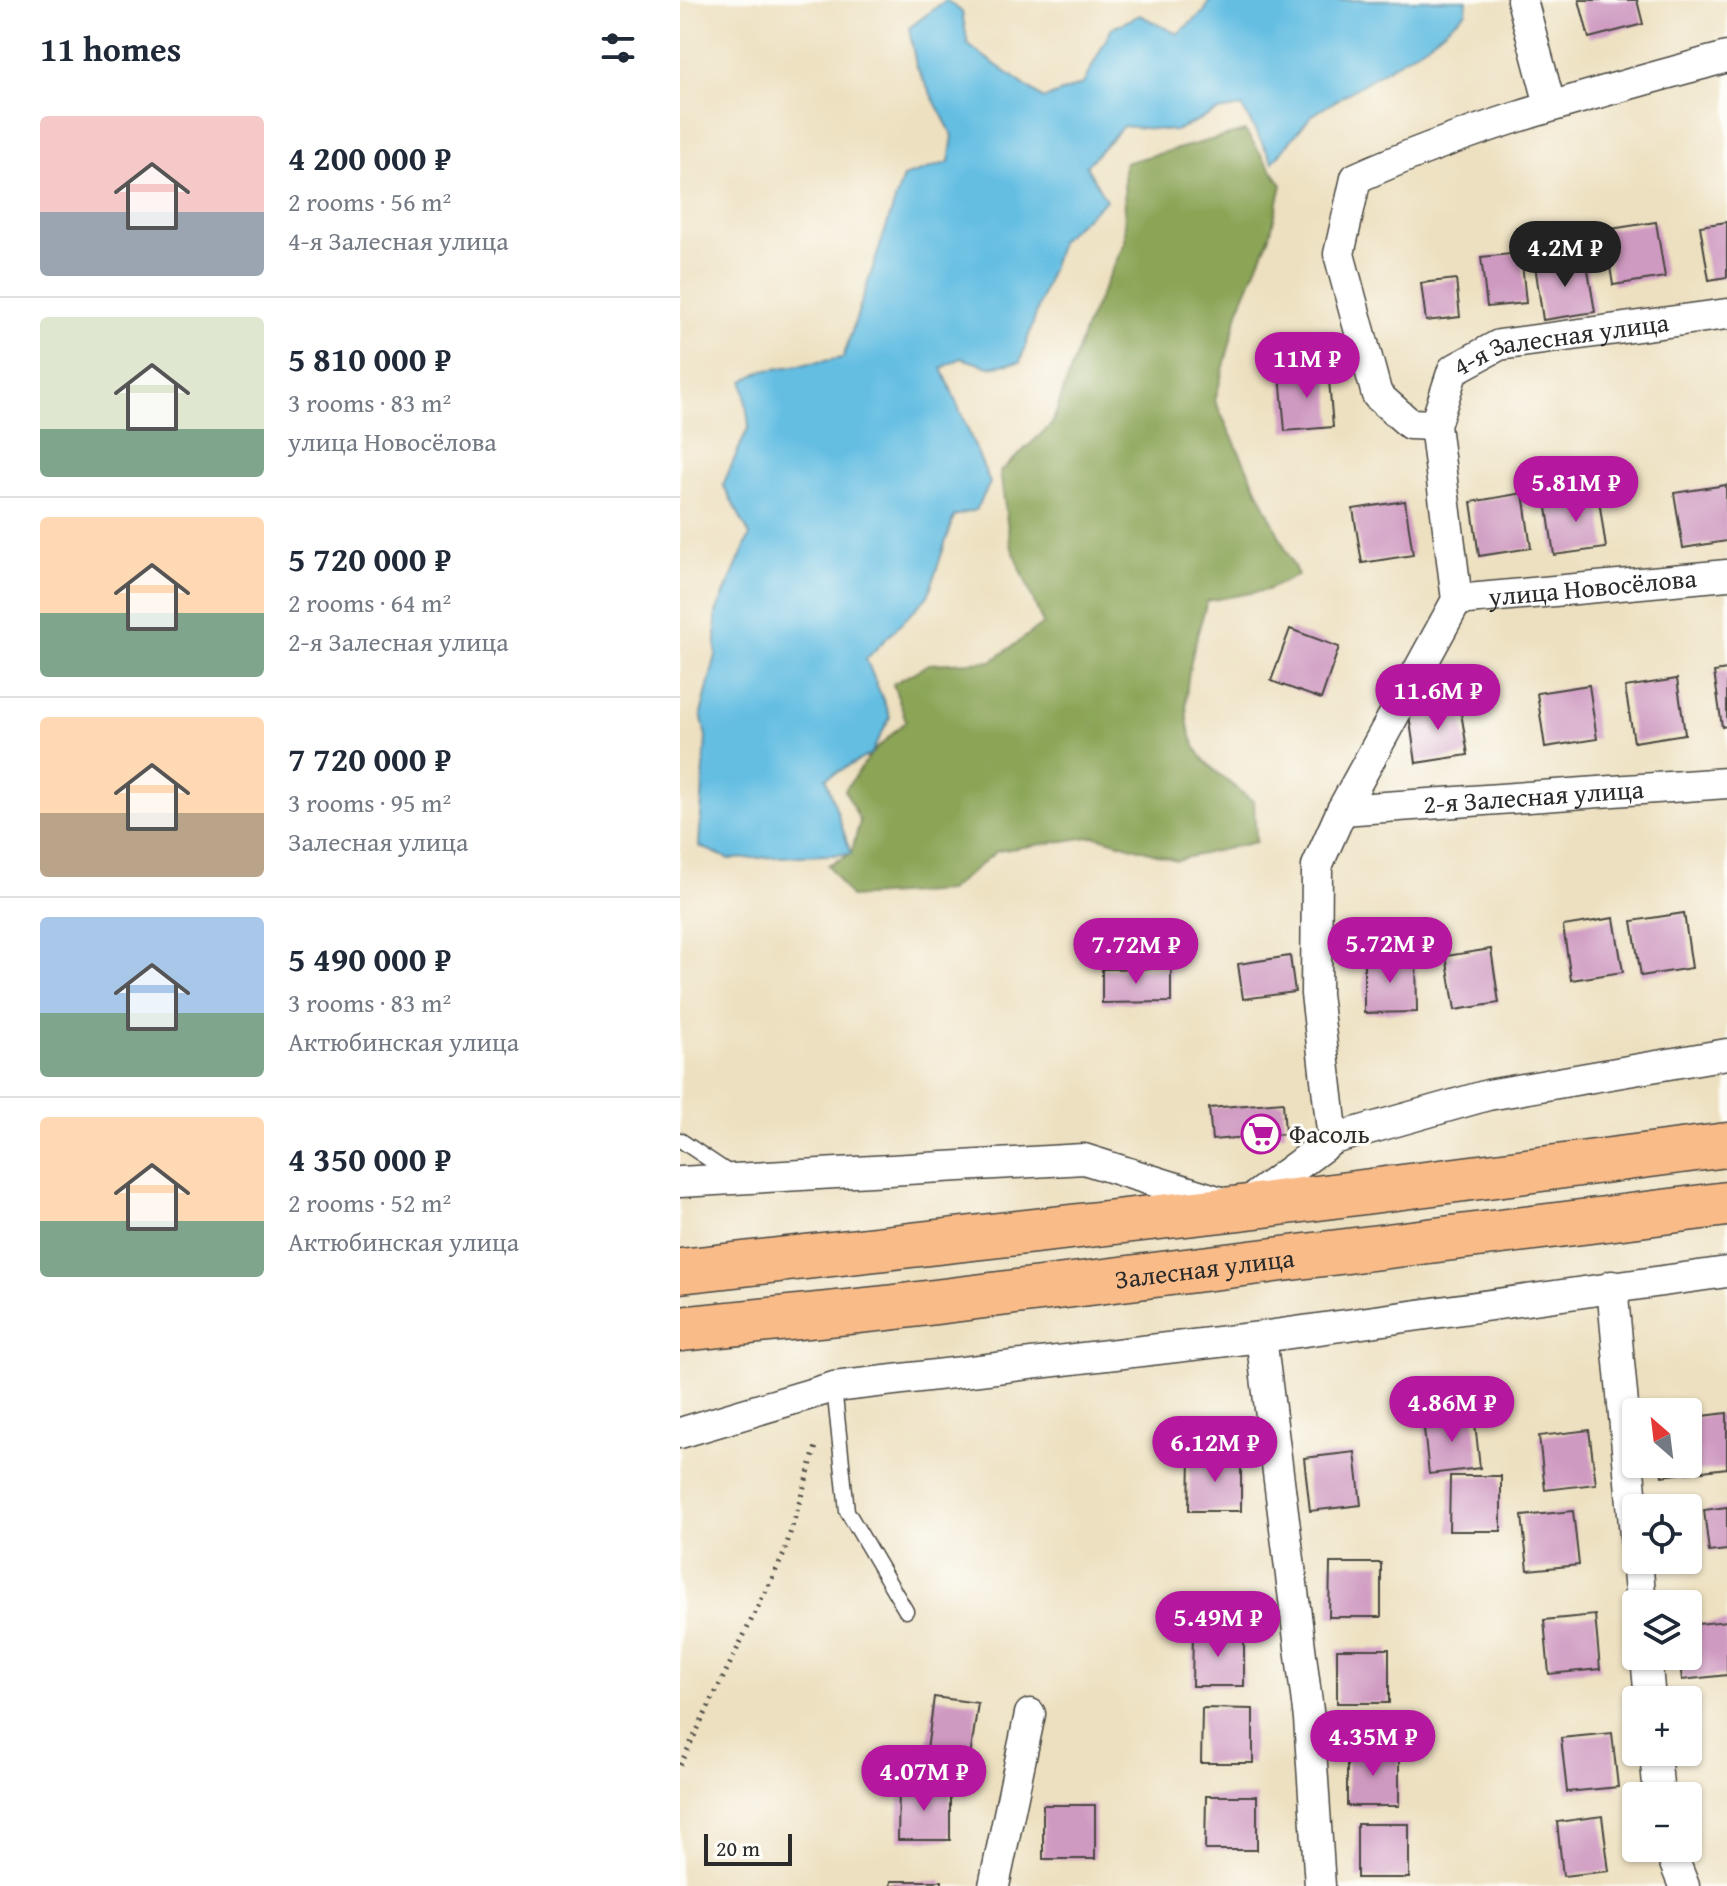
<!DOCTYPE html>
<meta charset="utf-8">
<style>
:root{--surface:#fff;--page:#f2f2f3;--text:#1f2937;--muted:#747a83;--line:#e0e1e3;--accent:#b5179e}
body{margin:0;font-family:"Gentium Book Plus",serif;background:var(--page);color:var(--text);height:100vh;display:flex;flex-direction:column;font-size:30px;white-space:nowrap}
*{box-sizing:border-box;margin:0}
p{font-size:26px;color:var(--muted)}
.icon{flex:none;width:44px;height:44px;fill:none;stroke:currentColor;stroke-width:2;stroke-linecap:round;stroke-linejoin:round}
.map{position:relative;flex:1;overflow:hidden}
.sheet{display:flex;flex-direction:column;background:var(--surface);width:680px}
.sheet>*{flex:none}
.needle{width:52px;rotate:332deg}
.tools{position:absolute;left:942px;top:1398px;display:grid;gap:16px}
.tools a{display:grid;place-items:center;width:80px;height:80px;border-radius:8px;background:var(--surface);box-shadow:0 2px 6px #0004;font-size:40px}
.scale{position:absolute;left:24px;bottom:20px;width:88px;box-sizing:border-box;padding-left:8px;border:4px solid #2b2b2b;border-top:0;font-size:22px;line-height:28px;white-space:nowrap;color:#2b2b2b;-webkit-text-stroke:6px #fdfcf7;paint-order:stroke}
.price{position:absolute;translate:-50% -68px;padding:0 18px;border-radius:28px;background:var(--accent);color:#fff;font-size:26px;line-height:52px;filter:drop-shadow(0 2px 4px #0008)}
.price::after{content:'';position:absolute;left:50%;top:48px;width:24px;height:18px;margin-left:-12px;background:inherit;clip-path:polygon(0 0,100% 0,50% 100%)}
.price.active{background:#222;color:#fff}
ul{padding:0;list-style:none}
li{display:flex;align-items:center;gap:24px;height:200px;padding:0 40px}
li+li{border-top:2px solid var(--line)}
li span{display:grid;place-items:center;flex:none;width:224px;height:160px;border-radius:8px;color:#555}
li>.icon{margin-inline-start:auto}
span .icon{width:96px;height:96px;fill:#fffc;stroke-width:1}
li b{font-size:34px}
h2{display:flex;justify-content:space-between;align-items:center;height:96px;padding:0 40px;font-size:34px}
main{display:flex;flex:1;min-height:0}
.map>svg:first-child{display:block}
</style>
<main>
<section class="sheet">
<h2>11 homes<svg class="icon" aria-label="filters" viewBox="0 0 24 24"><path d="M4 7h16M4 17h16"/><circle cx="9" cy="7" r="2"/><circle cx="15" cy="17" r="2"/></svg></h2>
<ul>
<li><span style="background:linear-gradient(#f6c9c9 60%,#9aa5b1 0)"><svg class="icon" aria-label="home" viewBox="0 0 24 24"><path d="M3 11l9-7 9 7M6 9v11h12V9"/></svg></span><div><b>4 200 000 ₽</b><p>2 rooms · 56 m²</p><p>4-я Залесная улица</p></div></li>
<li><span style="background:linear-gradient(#dfe7d0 70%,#7fa58c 0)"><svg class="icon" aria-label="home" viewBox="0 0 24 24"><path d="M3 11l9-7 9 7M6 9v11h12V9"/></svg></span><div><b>5 810 000 ₽</b><p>3 rooms · 83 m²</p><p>улица Новосёлова</p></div></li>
<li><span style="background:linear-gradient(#ffd9b3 60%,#7fa58c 0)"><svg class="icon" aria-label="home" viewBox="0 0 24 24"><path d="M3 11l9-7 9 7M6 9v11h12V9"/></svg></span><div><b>5 720 000 ₽</b><p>2 rooms · 64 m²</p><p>2-я Залесная улица</p></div></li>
<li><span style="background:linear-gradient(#ffd9b3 60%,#b9a48a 0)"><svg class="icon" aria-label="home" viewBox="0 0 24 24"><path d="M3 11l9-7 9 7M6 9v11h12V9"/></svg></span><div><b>7 720 000 ₽</b><p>3 rooms · 95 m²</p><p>Залесная улица</p></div></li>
<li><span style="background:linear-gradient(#a9c7e8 60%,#7fa58c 0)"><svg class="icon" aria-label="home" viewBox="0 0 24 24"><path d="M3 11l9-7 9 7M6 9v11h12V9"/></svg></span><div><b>5 490 000 ₽</b><p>3 rooms · 83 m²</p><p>Актюбинская улица</p></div></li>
<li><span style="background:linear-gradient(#ffd9b3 65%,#7fa58c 0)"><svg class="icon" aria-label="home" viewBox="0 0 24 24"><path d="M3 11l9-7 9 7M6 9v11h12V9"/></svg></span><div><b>4 350 000 ₽</b><p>2 rooms · 52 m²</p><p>Актюбинская улица</p></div></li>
</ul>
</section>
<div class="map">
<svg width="1047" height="1886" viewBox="0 0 1047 1886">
<rect width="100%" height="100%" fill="#fdfcf7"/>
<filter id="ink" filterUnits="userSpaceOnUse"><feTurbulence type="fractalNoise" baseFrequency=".0125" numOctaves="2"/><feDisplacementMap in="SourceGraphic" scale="16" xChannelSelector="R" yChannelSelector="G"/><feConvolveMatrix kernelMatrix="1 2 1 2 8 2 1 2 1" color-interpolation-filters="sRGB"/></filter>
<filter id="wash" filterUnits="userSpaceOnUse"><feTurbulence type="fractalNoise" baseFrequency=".006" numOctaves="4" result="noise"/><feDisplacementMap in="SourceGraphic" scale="32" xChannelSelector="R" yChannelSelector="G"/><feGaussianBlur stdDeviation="1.8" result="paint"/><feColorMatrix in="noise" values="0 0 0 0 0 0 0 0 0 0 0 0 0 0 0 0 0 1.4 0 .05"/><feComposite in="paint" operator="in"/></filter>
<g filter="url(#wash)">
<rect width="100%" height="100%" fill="#ede0c0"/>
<!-- forest -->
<path fill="#8ba456" stroke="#5b6840" stroke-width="2" d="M 565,131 L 602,185 L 590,236 L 559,309 L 535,401 L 618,575 L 587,590 L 527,601 C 514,647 488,721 526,762 C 540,777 558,789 574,802 L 576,842 L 496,860 L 416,836 L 317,851 L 268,891 L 170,897 L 148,865 L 171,854 L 180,821 L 165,790 L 191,754 L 226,721 L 213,684 L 249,664 L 312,661 L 363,624 L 330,543 L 320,472 L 372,424 L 406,326 L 445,242 L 444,163 Z"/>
<!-- water -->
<path fill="#64bee2" stroke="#487486" stroke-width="2" d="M 266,0 L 282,12 L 288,45 L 364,99 L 403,84 L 432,28 L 460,15 L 497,34 L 525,11 L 529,0 L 787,0 L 786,12 L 746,45 L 631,116 L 593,162 L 562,107 L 538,111 L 495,131 L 443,126 L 406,166 L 426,200 L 381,239 L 340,362 L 309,367 L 281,358 L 262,368 L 310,483 L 296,510 L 274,516 L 248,596 L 186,659 L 210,717 L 191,754 L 146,778 L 171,854 L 49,859 L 19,846 L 26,737 L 21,714 L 36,655 L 36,613 L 70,535 L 43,485 L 69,426 L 63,381 L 82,371 L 163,358 L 223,177 L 269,162 L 273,136 L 236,66 L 229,28 Z"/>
<g id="blocks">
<!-- building -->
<path fill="#cf9ac1" d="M 899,0 L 957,0 L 963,24 L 909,38 Z
M 976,222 L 985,277 L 933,285 L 924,230 Z
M 1047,222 L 1047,277 L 1029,280 L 1020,226 Z
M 841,253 L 846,303 L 807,307 L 801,257 Z
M 906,258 L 915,312 L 863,320 L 855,265 Z
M 776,279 L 780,317 L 746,321 L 741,283 Z
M 648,369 L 653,427 L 605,431 L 600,374 Z
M 1046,485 L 1047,541 L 1003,548 L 994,493 Z
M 843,493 L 851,548 L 799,556 L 791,502 Z
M 918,493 L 926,548 L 874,555 L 866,501 Z
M 725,501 L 733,555 L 682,563 L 673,509 Z
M 610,629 L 659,647 L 641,699 L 591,681 Z
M 1047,670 L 1047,726 L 1042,727 L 1034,672 Z
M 997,679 L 1005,734 L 954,742 L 945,687 Z
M 909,685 L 917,739 L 865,747 L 857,693 Z
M 779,700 L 788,755 L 736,763 L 728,708 Z
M 1004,913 L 1012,968 L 961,976 L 952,921 Z
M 934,918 L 943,972 L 891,980 L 883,926 Z
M 811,949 L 819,1003 L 775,1010 L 766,956 Z
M 610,956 L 615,992 L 563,999 L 558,964 Z
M 684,958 L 736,958 L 737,1012 L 684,1013 Z
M 491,968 L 491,1002 L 422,1003 L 422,969 Z
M 603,1102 L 605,1134 L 532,1140 L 529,1108 Z
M 1047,1413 L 1047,1468 L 982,1476 L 980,1464 L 1008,1464 L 1008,1418 Z
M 794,1414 L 800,1468 L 749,1474 L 743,1420 Z
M 909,1430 L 916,1484 L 865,1490 L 859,1436 Z
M 675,1452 L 681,1505 L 630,1511 L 624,1458 Z
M 510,1456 L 561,1456 L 561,1511 L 509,1511 Z
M 770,1476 L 821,1476 L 821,1531 L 769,1531 Z
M 1047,1507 L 1047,1550 L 1029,1552 L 1024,1510 Z
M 893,1511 L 899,1565 L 848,1570 L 842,1516 Z
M 650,1563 L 701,1563 L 701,1617 L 649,1617 Z
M 915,1615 L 920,1669 L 869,1674 L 864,1620 Z
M 1047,1621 L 1047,1675 L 1002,1680 L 999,1656 L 1008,1656 L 1008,1625 Z
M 513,1632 L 564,1632 L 564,1686 L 512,1686 Z
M 657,1649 L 709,1649 L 709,1703 L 657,1703 Z
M 254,1697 L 298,1703 L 289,1764 L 246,1758 Z
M 522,1708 L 573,1709 L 573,1763 L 521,1763 Z
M 932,1733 L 938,1787 L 887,1792 L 881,1738 Z
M 667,1751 L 719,1751 L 719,1806 L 667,1806 Z
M 219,1785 L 270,1786 L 270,1840 L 218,1840 Z
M 526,1796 L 577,1796 L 577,1850 L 525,1850 Z
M 363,1805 L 415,1805 L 415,1859 L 363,1859 Z
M 922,1816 L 929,1871 L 883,1876 L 877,1822 Z
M 677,1824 L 729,1824 L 729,1878 L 677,1878 Z
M 211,1881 L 262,1881 L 262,1886 L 210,1886 Z"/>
</g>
</g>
<g filter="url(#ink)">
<use href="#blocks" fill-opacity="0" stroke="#484641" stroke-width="2"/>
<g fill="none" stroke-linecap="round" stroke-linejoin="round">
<!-- service casing -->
<g stroke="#484641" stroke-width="17">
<path id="service" d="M 0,1140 L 51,1174
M 154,1387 L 167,1511 L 226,1611"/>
</g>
<!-- minor casing -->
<g stroke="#484641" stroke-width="33">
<g id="minor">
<path d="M 842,0 L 870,105"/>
<path d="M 755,425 L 730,424 L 697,395 L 659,254 L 676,178 C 795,124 921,92 1047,57"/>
<path id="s1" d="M 777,600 L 1047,575"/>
<path id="s2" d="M 662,810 L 1047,783"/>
<path id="s3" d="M 653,1139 L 636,994 L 637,866 L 662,810 L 777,600 L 755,425 L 773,370 L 819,345 L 1047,314"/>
<path d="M 0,1182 L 404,1159 L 560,1208 L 653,1139 L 808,1095 L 1047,1054"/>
<path d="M 932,1286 L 956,1546"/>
<path d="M 581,1337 L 629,1719 L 640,1886"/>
<path d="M 0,1433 L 154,1387 L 581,1337 L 1047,1272"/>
<path d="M 957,1560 L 961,1604"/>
<path d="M 966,1656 L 970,1700"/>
<path d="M 975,1752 L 979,1796"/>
<path d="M 989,1848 L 1004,1886"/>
<path d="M 314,1886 L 350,1714"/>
</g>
</g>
<!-- primary casing -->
<g stroke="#484641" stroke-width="47">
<g id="primary">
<path d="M 0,1271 L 560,1208 L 1047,1145"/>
<path id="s4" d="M 0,1329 L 207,1308 L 1047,1204"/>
</g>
</g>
<!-- path -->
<path stroke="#484641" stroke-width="5" stroke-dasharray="2 6" stroke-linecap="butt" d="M 0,1765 L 104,1554 L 137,1443"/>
<!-- service -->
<use href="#service" stroke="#fff" stroke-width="14"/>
<!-- minor -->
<use href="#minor" stroke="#fff" stroke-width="30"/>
<!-- primary -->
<use href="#primary" stroke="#f9bc89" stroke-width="44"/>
</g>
</g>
<!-- icons -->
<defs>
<g id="supermarket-ring" transform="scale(2)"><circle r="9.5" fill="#fdfcf7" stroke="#b5179e" stroke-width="1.5"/><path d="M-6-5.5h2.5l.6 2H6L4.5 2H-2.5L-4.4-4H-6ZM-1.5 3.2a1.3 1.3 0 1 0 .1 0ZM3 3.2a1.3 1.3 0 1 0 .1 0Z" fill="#b5179e"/></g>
</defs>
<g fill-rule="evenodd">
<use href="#supermarket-ring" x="581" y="1134"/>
</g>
<g text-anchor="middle" stroke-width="6" stroke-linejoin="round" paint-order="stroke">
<!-- street labels -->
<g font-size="26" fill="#2b2b2b" stroke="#fdfcf7">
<text dy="9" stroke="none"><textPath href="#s3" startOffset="922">4-я Залесная улица</textPath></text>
<text dy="9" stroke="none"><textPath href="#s1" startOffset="136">улица Новосёлова</textPath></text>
<text dy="9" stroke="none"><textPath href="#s2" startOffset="192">2-я Залесная улица</textPath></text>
<text dy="9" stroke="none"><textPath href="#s4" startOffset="528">Залесная улица</textPath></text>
</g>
<!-- poi labels -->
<g font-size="26" fill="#2b2b2b" stroke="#fdfcf7" text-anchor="start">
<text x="609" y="1143">Фасоль</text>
</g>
</g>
</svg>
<div class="tools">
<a><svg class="needle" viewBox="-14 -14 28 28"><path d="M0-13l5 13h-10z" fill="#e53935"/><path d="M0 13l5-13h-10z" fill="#747a83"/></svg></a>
<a><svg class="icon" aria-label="locate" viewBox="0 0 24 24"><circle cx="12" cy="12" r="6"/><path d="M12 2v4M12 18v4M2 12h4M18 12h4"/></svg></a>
<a><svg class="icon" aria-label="layers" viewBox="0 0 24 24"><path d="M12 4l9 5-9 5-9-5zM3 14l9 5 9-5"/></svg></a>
<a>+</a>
<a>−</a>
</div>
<div class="scale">20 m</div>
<b class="price active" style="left:885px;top:289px">4.2M ₽</b>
<b class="price" style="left:627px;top:400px">11M ₽</b>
<b class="price" style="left:896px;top:524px">5.81M ₽</b>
<b class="price" style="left:758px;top:732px">11.6M ₽</b>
<b class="price" style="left:710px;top:985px">5.72M ₽</b>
<b class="price" style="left:456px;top:986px">7.72M ₽</b>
<b class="price" style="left:772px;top:1444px">4.86M ₽</b>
<b class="price" style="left:535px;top:1484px">6.12M ₽</b>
<b class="price" style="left:538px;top:1659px">5.49M ₽</b>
<b class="price" style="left:693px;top:1778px">4.35M ₽</b>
<b class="price" style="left:244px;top:1813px">4.07M ₽</b>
</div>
</main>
